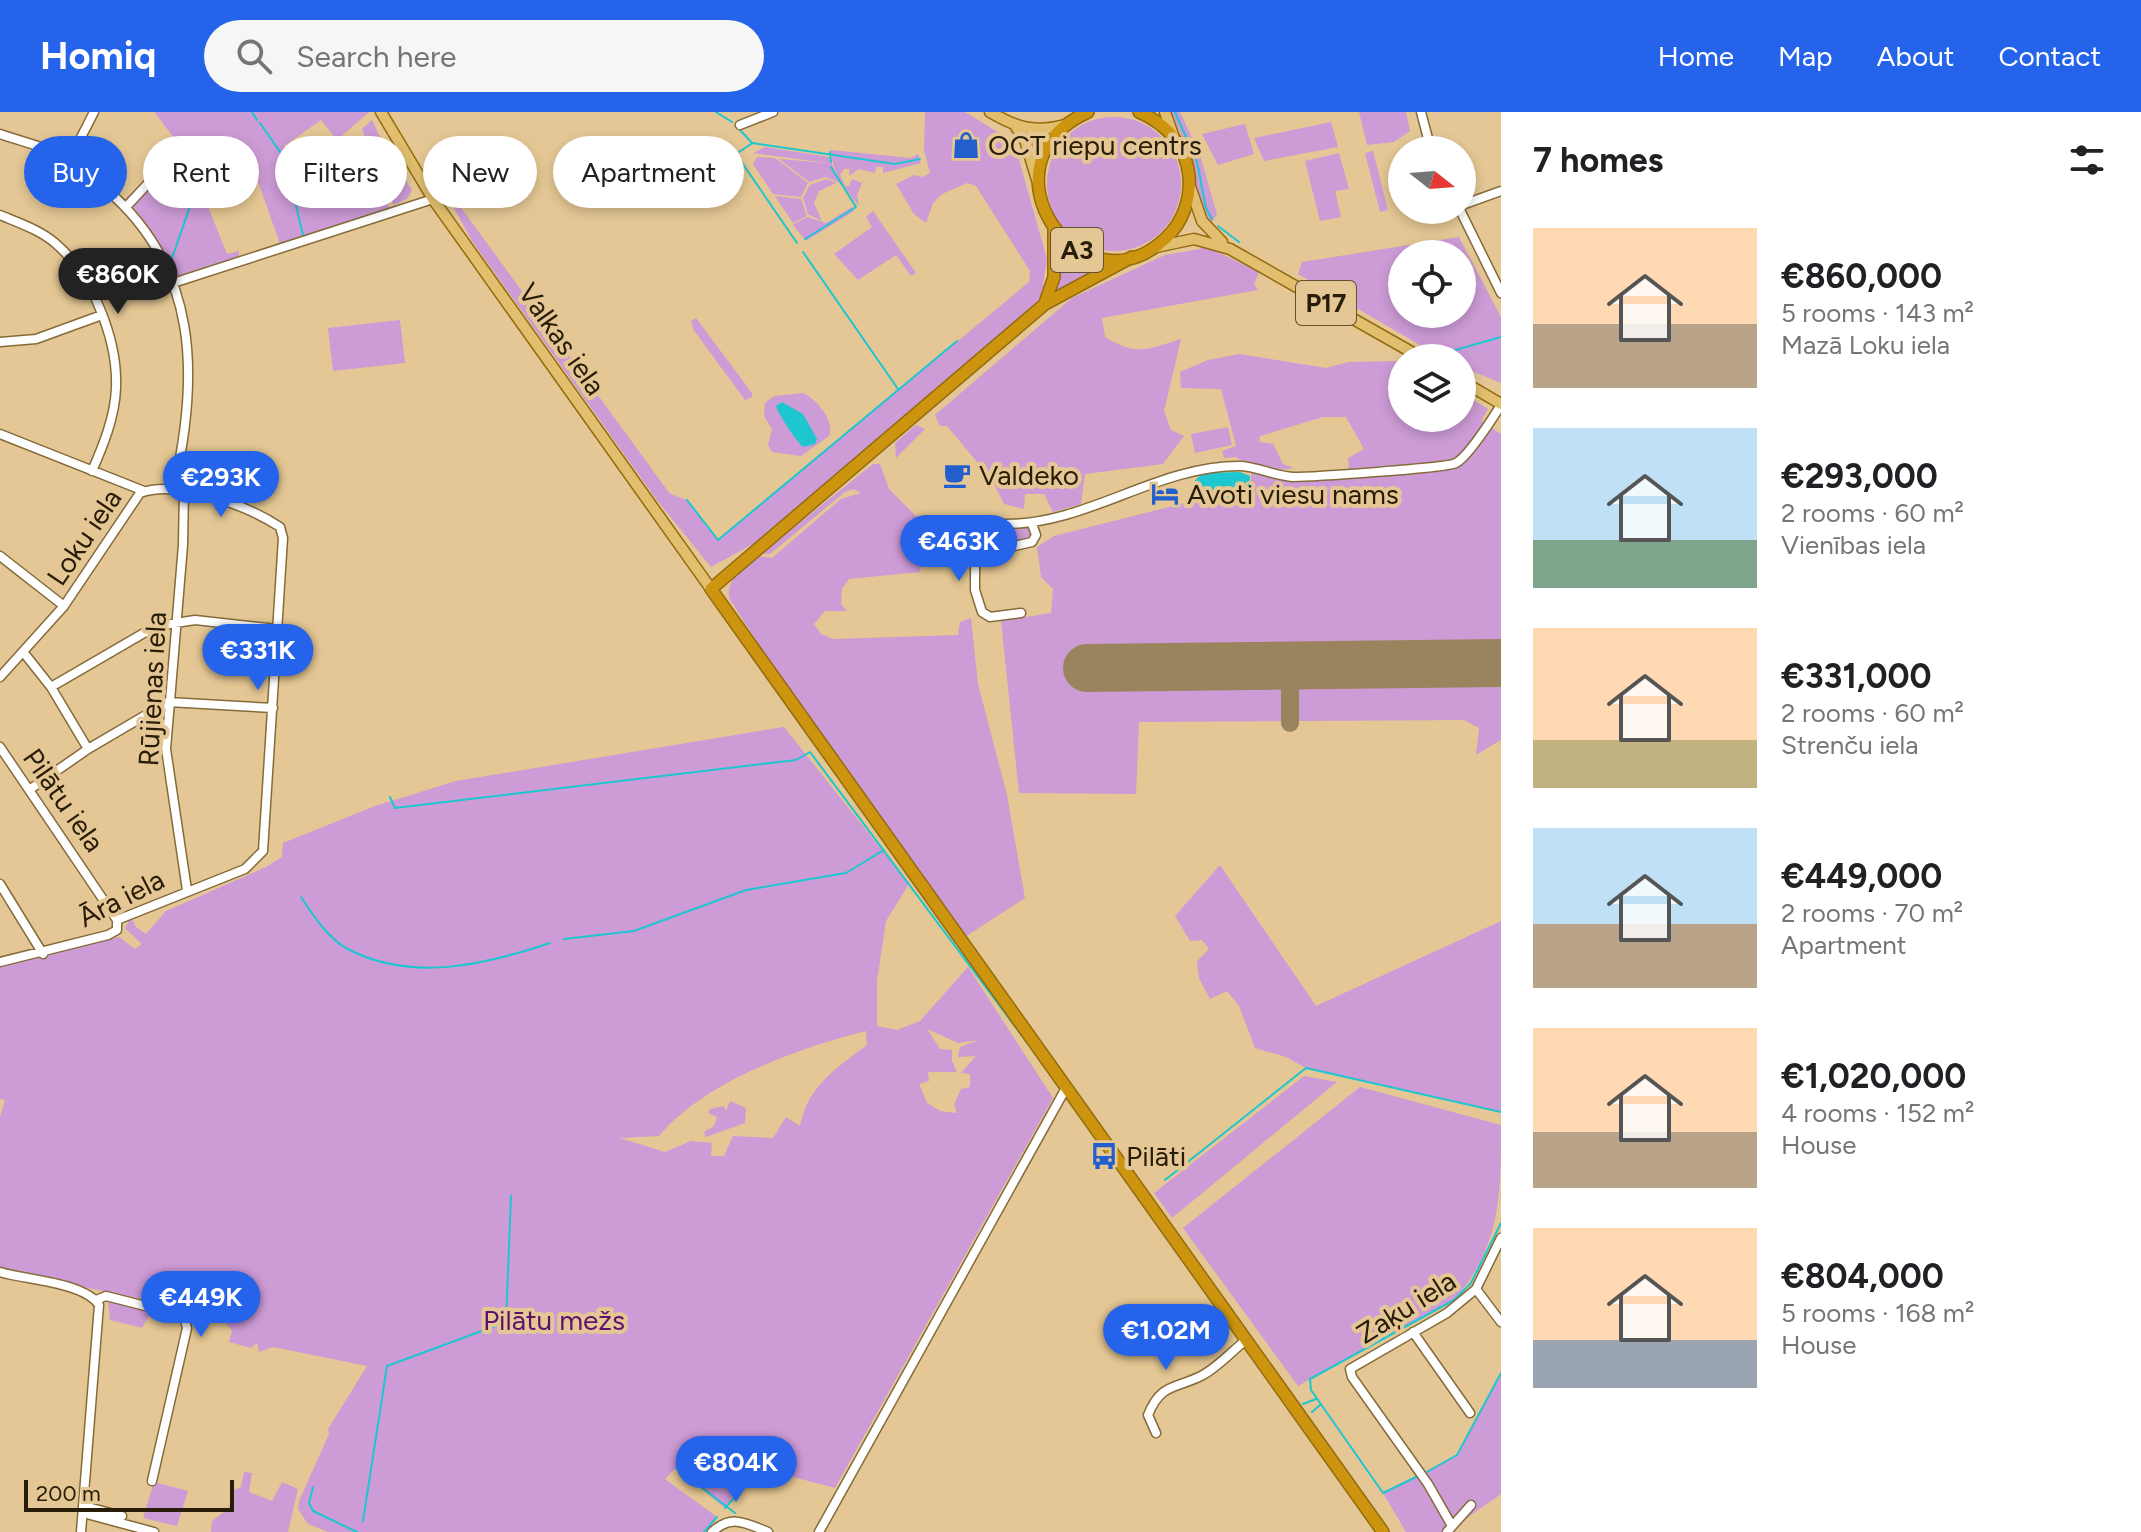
<!DOCTYPE html>
<meta charset="utf-8">
<style>
:root{--surface:#fff;--page:#f6f6f6;--text:#202124;--muted:#757577;--accent:#2563eb}
body{margin:0;font-family:Figtree,sans-serif;background:var(--page);color:var(--text);height:100vh;display:flex;flex-direction:column;font-size:30px;white-space:nowrap}
*{box-sizing:border-box;margin:0}
p{font-size:26px;color:var(--muted)}
.icon{flex:none;width:44px;height:44px;fill:none;stroke:currentColor;stroke-width:2;stroke-linecap:round;stroke-linejoin:round}
.map{position:relative;flex:1;overflow:hidden}
.panel{display:flex;flex-direction:column;background:var(--surface);width:640px}
.panel>*{flex:none}
.top-card{position:absolute;left:24px;top:24px;width:760px;height:72px;display:flex;gap:16px}
.needle{width:52px;rotate:107deg}
.buttons{position:absolute;left:1388px;top:24px;display:grid;gap:16px}
.buttons a{display:grid;place-items:center;width:88px;height:88px;border-radius:50%;background:var(--surface);box-shadow:0 4px 12px #0003;font-size:40px}
.scale{position:absolute;left:24px;bottom:20px;width:210px;box-sizing:border-box;padding-left:8px;border:4px solid #281d08;border-top:0;font-size:22px;line-height:28px;white-space:nowrap;color:#281d08;-webkit-text-stroke:6px #e4c794;paint-order:stroke}
.price{position:absolute;translate:-50% -68px;padding:0 18px;border-radius:28px;background:var(--accent);color:#fff;font-size:26px;line-height:52px;filter:drop-shadow(0 2px 4px #0008)}
.price::after{content:'';position:absolute;left:50%;top:48px;width:24px;height:18px;margin-left:-12px;background:inherit;clip-path:polygon(0 0,100% 0,50% 100%)}
.price.current{background:#222;color:#fff}
ul{padding:0;list-style:none}
li{display:flex;align-items:center;gap:24px;height:200px;padding:0 32px}
li span{display:grid;place-items:center;flex:none;width:224px;height:160px;border-radius:0px;color:#555}
li>.icon{margin-inline-start:auto}
span .icon{width:96px;height:96px;fill:#fffc;stroke-width:1}
li b{font-size:34px}
h2{display:flex;justify-content:space-between;align-items:center;height:96px;padding:0 32px;font-size:34px}
.pill{padding:0 28px;border-radius:36px;background:var(--surface);box-shadow:0 4px 12px #0003;font-size:28px;line-height:72px}
.pill.current{background:var(--accent);color:#fff}
header{display:flex;align-items:center;gap:48px;box-sizing:border-box;height:112px;padding:0 40px;background:var(--accent);color:#fff}
header strong{font-size:38px}
nav{display:flex;gap:44px;margin-inline-start:auto;font-size:28px}
.search{width:560px;height:72px;background:var(--page);display:flex;align-items:center;gap:20px;box-sizing:border-box;padding:0 28px;border-radius:44px;color:var(--muted);font-size:30px}
main{display:flex;flex:1;min-height:0}
.map>svg:first-child{display:block}
</style>
<header>
<strong>Homiq</strong>
<div class="search"><svg class="icon" aria-label="search" viewBox="0 0 24 24"><circle cx="10" cy="10" r="6"/><path d="M15 15l6 6"/></svg>Search here</div>
<nav><a>Home</a><a>Map</a><a>About</a><a>Contact</a></nav>
</header>
<main>
<div class="map">
<svg width="1501" height="1420" viewBox="0 0 1501 1420">
<rect width="100%" height="100%" fill="#e4c794"/>
<!-- green -->
<path fill="#cd9bd6" fill-rule="evenodd" d="M 154,0 L 369,0 L 337,28 L 321,8 L 284,34 L 306,70 L 366,28 L 362,17 L 372,8 L 388,42 L 367,60 L 390,96 L 280,132 L 249,44 L 200,75 L 227,142 L 239,139 L 239,144 L 177,164 L 141,105 L 126,86 L 182,36 Z
M 925,0 L 965,0 L 1014,30 L 1047,147 L 1043,173 L 1046,175 L 1038,189 L 1021,206 L 755,431 L 711,455 L 656,387 L 472,129 L 447,83 L 451,82 L 670,382 L 687,388 L 718,428 L 1029,170 L 1030,159 L 976,74 L 967,71 L 942,82 L 933,91 L 926,111 L 914,102 L 896,72 L 914,63 L 923,65 L 930,61 L 924,38 Z
M 1171,0 L 1180,0 L 1199,40 L 1217,102 L 1210,113 L 1198,86 L 1190,42 Z
M 1359,0 L 1406,0 L 1410,19 L 1394,30 L 1367,33 Z
M1047 72a67 67 0 1 1 134 0a67 67 0 1 1-134 0Z
M 1331,10 L 1338,35 L 1264,49 L 1254,26 Z
M 1245,12 L 1254,42 L 1218,53 L 1202,22 Z
M 765,35 L 829,45 L 840,71 L 826,65 L 809,70 L 779,47 L 828,51 L 753,41 Z
M 831,38 L 911,46 L 918,42 L 921,51 L 883,61 L 883,55 L 876,55 L 875,61 L 859,57 L 849,64 L 850,57 L 844,57 L 840,63 L 845,74 L 849,74 L 852,67 L 862,71 L 857,83 L 859,94 C 845,76 832,61 831,38 Z
M 1373,39 L 1388,98 L 1380,100 L 1365,41 Z
M 1339,41 L 1349,77 L 1335,79 L 1341,105 L 1320,109 L 1305,49 Z
M 390,45 L 412,78 L 407,87 L 394,93 L 372,64 L 375,57 Z
M 757,45 L 775,46 L 808,71 L 801,85 L 773,82 L 753,52 Z
M 827,67 L 836,71 L 819,79 L 814,91 L 822,109 L 808,102 L 803,86 L 810,73 Z
M 775,84 L 801,87 L 807,104 L 793,111 Z
M 852,95 L 854,99 L 806,129 L 793,113 L 807,105 L 826,111 Z
M 873,99 L 916,161 L 911,164 L 896,143 L 858,168 L 834,142 L 872,115 L 866,105 Z
M 1459,125 L 1501,205 L 1501,271 L 1462,255 L 1462,246 L 1444,246 L 1432,240 L 1298,162 L 1302,150 ZM 1402,142 L 1462,142 L 1462,202 L 1402,202 Z
M 1058,132 L 1076,145 L 1103,155 L 1059,178 L 1056,175 Z
M 1203,133 L 1259,160 L 1254,172 L 1258,178 L 1102,206 L 1105,225 C 1138,245 1147,237 1181,227 L 1164,299 L 1171,318 L 1184,324 L 1163,352 L 1085,362 L 1081,392 L 1053,400 L 1044,382 L 1025,382 L 1024,397 L 1004,392 L 992,368 L 947,314 L 940,314 L 935,303 L 1072,186 L 1165,143 L 1200,137 Z
M 696,206 L 752,281 L 752,285 L 745,288 L 693,217 L 691,209 Z
M 400,208 L 405,251 L 333,259 L 328,216 Z
M 1239,242 L 1326,256 L 1349,250 L 1399,249 L 1402,250 L 1402,306 L 1462,306 L 1462,281 L 1488,297 L 1481,309 L 1501,322 L 1501,628 L 1476,643 L 1479,616 L 1464,608 L 1139,610 L 1136,682 L 1019,681 L 1001,509 L 1051,501 L 1053,477 L 1041,465 L 1037,435 L 1054,424 L 1185,391 L 1251,390 L 1251,358 L 1287,368 L 1349,358 L 1348,346 L 1364,337 L 1346,305 L 1323,305 L 1260,324 L 1259,330 L 1273,332 L 1283,352 L 1294,356 C 1275,360 1252,357 1236,345 L 1224,346 L 1222,339 L 1236,334 L 1221,277 L 1181,276 L 1180,260 L 1208,248 Z
M 803,281 C 817,287 835,309 829,324 L 801,344 L 772,340 L 768,333 L 772,317 L 764,304 L 765,291 L 774,284 Z
M 916,313 L 925,317 L 896,346 L 895,331 Z
M 1228,315 L 1232,333 L 1195,341 L 1191,322 Z
M 873,352 L 880,352 L 889,377 L 924,412 L 940,444 L 922,453 L 920,460 L 849,467 L 842,477 L 841,492 L 847,499 L 825,499 L 814,512 L 821,522 L 833,527 L 958,523 L 960,510 L 971,506 L 978,572 L 1007,683 L 1025,786 L 965,825 L 775,558 L 729,486 C 727,466 743,456 758,444 L 772,446 L 841,387 L 861,381 L 853,377 L 845,380 L 770,442 L 762,441 Z
M 1027,413 L 1031,422 L 1026,430 C 1008,433 953,451 942,444 L 941,433 L 945,430 Z
M 784,615 L 909,772 L 886,809 L 877,869 L 877,914 L 897,918 L 920,909 L 968,855 L 1053,986 L 835,1376 L 748,1353 L 748,1361 L 725,1396 L 676,1356 L 665,1367 L 717,1405 L 704,1420 L 328,1420 L 308,1412 L 298,1397 L 299,1389 L 329,1322 L 328,1317 L 367,1254 L 273,1235 L 259,1240 L 257,1231 L 251,1236 L 229,1230 L 232,1219 L 225,1210 L 152,1189 L 0,1158 L 0,1005 L 5,988 L 0,987 L 0,853 L 119,825 L 135,837 L 142,832 L 125,816 L 131,805 L 136,815 L 146,822 L 166,799 L 266,755 L 282,745 L 283,731 L 375,694 L 456,669 ZM 927,917 L 958,931 L 979,928 L 960,935 L 958,945 L 976,944 L 961,961 L 970,962 L 970,975 L 961,977 L 954,992 L 957,1001 L 940,999 L 927,991 L 919,972 L 929,969 L 928,960 L 957,960 L 952,949 L 952,938 L 940,937 ZM 866,919 L 867,933 C 835,957 808,974 800,1014 L 786,1005 L 773,1026 L 733,1024 L 724,1044 L 711,1044 L 712,1031 L 691,1029 L 665,1040 L 620,1026 L 659,1024 C 704,970 798,936 866,919 Z
M 1220,753 L 1316,894 L 1501,809 L 1501,1000 L 1306,956 L 1286,945 L 1255,936 L 1239,894 L 1227,879 L 1210,887 L 1199,866 L 1197,849 L 1209,837 L 1202,828 L 1190,829 L 1175,804 Z
M 1304,964 L 1337,970 L 1172,1106 L 1154,1081 Z
M 1360,975 L 1501,1013 C 1501,1083 1501,1135 1454,1188 L 1298,1274 L 1183,1116 Z
M 730,989 L 746,996 L 745,1011 L 706,1025 L 704,1020 L 714,1014 L 717,1005 L 708,1001 L 710,997 L 724,994 L 726,999 Z
M 108,1188 L 152,1199 L 142,1216 L 110,1208 Z
M 1501,1261 L 1501,1382 L 1447,1420 L 1406,1420 L 1383,1381 L 1457,1343 Z
M 244,1360 L 252,1361 L 249,1380 L 272,1389 L 282,1370 L 298,1377 L 288,1420 L 211,1420 L 212,1409 L 228,1397 L 234,1378 L 241,1375 Z
M 154,1370 L 188,1379 L 177,1414 L 143,1406 Z"/>
<!-- water -->
<path fill="#1ec6cf" d="M 782,290 L 803,302 L 817,327 L 815,332 L 803,335 C 797,330 778,302 776,294 Z
M 1240,360 L 1250,364 L 1249,389 L 1201,387 L 1191,381 L 1192,372 L 1202,361 Z"/>
<g fill="none" stroke-linecap="round" stroke-linejoin="round">
<!-- stream -->
<path stroke="#1ec6cf" stroke-width="2" d="M 252,0 L 257,8
M 716,0 L 732,10
M 1175,0 L 1197,50 L 1206,96 L 1212,107
M 260,11 L 285,47 L 303,123
M 740,18 L 752,31 L 895,52 L 920,47
M 751,32 L 736,42 L 797,131
M 830,40 L 831,50
M 1218,114 L 1239,130
M 805,127 L 856,95 L 831,55
M 803,140 L 898,277
M 174,161 L 170,152 L 204,54
M 1438,243 L 1501,225
M 687,388 L 718,428 L 957,229
M 915,446 L 1005,431
M 390,685 L 395,696 L 796,648 L 810,640 L 1029,933
M 301,785 C 313,803 327,825 346,836 C 411,871 484,853 550,831
M 564,827 L 634,819 L 746,778 L 846,761 L 884,738
M 1165,1068 L 1306,956 L 1501,1000
M 1303,1292 L 1316,1287
M 1312,1300 L 1320,1293
M 676,1356 L 735,1401
M 1425,1361 L 1457,1343 L 1501,1261
M 1416,1365 L 1383,1381 L 1311,1278 L 1310,1267 L 1454,1188 L 1471,1171 L 1501,1111
M 313,1375 L 309,1391 L 313,1399 L 357,1420
M 725,1396 L 753,1365
M 363,1409 L 387,1254 L 506,1210 L 511,1084
M 704,1420 L 717,1405"/>
<!-- taxiway -->
<path stroke="#9a845d" stroke-width="18" d="M 1290,554 L 1290,611"/>
<!-- runway -->
<path stroke="#9a845d" stroke-width="48" d="M 1087,556 L 1501,551"/>
<!-- minor casing -->
<g stroke="#856b3a" stroke-width="11">
<path id="minor" d="M 1421,0 L 1431,38
M 740,13 L 773,0
M 0,22 C 22,30 48,35 69,47 C 82,54 95,67 107,78 C 199,157 199,265 174,375
M 70,47 L 94,0
M 1462,93 L 1501,79
M 126,95 L 168,50
M 1460,98 L 1501,181
M 0,103 C 19,111 40,118 55,131 C 92,162 118,228 116,276 C 115,305 103,334 92,359
M 173,171 L 433,87
M 0,230 L 36,227 L 102,203
M 0,322 L 144,379
M 184,377 L 183,433 L 166,637 L 187,778
M 1004,412 C 1087,413 1156,354 1239,354 C 1257,354 1274,364 1293,365 C 1310,365 1448,356 1456,351 C 1469,344 1492,307 1501,293
M 0,444 L 64,494
M 1021,501 L 990,505 L 982,500 L 975,478 L 975,443 L 1032,430 L 1036,423 L 1032,412
M 24,541 L 51,575 L 88,637
M 0,565 L 64,494 L 140,381 C 177,367 248,394 280,415 L 283,426 L 263,739 L 245,757 L 117,808 L 117,818 L 108,823 L 0,850
M 51,575 L 156,514 L 195,508 L 277,517
M 0,635 L 117,808
M 29,678 L 88,637 L 168,590 L 273,596
M 0,772 L 43,842
M 0,1160 C 26,1168 84,1170 99,1193 L 81,1420
M 1476,1177 L 1501,1210
M 96,1188 L 106,1184 L 173,1201 L 185,1208 L 187,1216 L 152,1369
M 1413,1220 L 1470,1301
M 1156,1321 L 1148,1303 C 1161,1271 1175,1277 1201,1264 C 1217,1256 1232,1239 1246,1228
M 84,1394 L 122,1404
M 83,1401 L 154,1420
M 1452,1414 L 1428,1372 L 1352,1265 L 1350,1257 L 1447,1201 L 1476,1177 L 1501,1126
M 712,1420 C 732,1402 746,1411 768,1420
M 819,1420 L 1066,976
M 1447,1420 L 1471,1393"/>
</g>
<!-- major casing -->
<g stroke="#936b0d" stroke-width="13">
<path id="major" d="M 381,0 L 433,87 L 711,477
M 990,0 C 1017,16 1034,21 1065,13
M 1165,0 L 1173,23
M 1016,15 L 1025,28 L 1038,71
M 1191,77 L 1202,109 L 1222,130
M 1156,135 L 1194,127 L 1230,137 L 1422,246
M 1462,269 L 1501,292"/>
</g>
<!-- highway casing -->
<g stroke="#936b0d" stroke-width="14">
<path id="highway" d="M 1088,0 C 973,52 1082,206 1166,126 C 1183,110 1191,87 1189,64 C 1186,34 1167,12 1139,0
M 1132,145 L 1045,192 L 711,477 L 1383,1420
M 1045,191 L 1054,165 L 1054,118"/>
</g>
<!-- minor -->
<use href="#minor" stroke="#fff" stroke-width="8"/>
<!-- major -->
<use href="#major" stroke="#e1bf6f" stroke-width="10"/>
<!-- highway -->
<use href="#highway" stroke="#cd950f" stroke-width="11"/>
</g>
<!-- icons -->
<defs>
<g id="shop-bare" transform="scale(2.16)"><path d="M-5-2.5h2.3a2.7 3.5 0 0 1 5.4 0H5L5.5 6h-11ZM-1.5-2.5h3a1.5 2.3 0 0 0-3 0Z" fill="#225fcc" stroke="#e4c794" stroke-width="2.5" paint-order="stroke"/></g>
<g id="cafe-bare" transform="scale(2.16)"><path d="M-5.5-4.5H6V0H3Q3 3.5 0 3.5H-2.5Q-5.5 3.5-5.5 0ZM3-3.2v2h1.7v-2ZM-6 4.5H4V6H-6Z" fill="#225fcc" stroke="#e4c794" stroke-width="2.5" paint-order="stroke"/></g>
<g id="hotel-bare" transform="scale(2.16)"><path d="M-6-4.5h1.5V1H6V5H4.5V3h-9V5H-6ZM-4 0a1.8 1.8 0 1 1 3.6 0ZM.5 0V-2.5h3Q6-2.5 6 0Z" fill="#225fcc" stroke="#e4c794" stroke-width="2.5" paint-order="stroke"/></g>
<g id="bus-bare" transform="scale(2.16)"><path d="M-5-6H5V4H4V6H2V4H-2V6H-4V4H-5ZM-3.5-4V0h7V-4ZM-3.5 1.2v1.5H-2V1.2ZM2 1.2v1.5H3.5V1.2Z" fill="#225fcc" stroke="#e4c794" stroke-width="2.5" paint-order="stroke"/></g>
</defs>
<g fill-rule="evenodd">
<use href="#shop-bare" x="966" y="33"/>
<use href="#cafe-bare" x="957" y="363"/>
<use href="#hotel-bare" x="1165" y="382"/>
<use href="#bus-bare" x="1104" y="1044"/>
</g>
<g text-anchor="middle" stroke-width="8" stroke-linejoin="round" paint-order="stroke">
<!-- shield labels -->
<g fill="#e4c794" stroke="#605032" stroke-width="2">
<rect x="1051" y="116" width="52" height="44" rx="6"/>
<rect x="1296" y="169" width="60" height="44" rx="6"/>
</g>
<g font-size="26" font-weight="bold" fill="#281d08">
<text x="1077" y="147">A3</text>
<text x="1326" y="200">P17</text>
</g>
<!-- poi labels -->
<g font-size="28" fill="#281d08" stroke="#e4c794" text-anchor="start">
<text x="988" y="43">OCT riepu centrs</text>
<text x="979" y="373">Valdeko</text>
<text x="1187" y="392">Avoti viesu nams</text>
<text x="1126" y="1054">Pilāti</text>
</g>
<!-- street labels -->
<g font-size="28" fill="#281d08" stroke="#e4c794">
<text transform="translate(562 227) rotate(55)" y="10">Valkas iela</text>
<text transform="translate(84 425) rotate(-56)" y="10">Loku iela</text>
<text transform="translate(152 577) rotate(-87)" y="10">Rūjienas iela</text>
<text transform="translate(64 688) rotate(55)" y="10">Pilātu iela</text>
<text transform="translate(121 786) rotate(-27)" y="10">Āra iela</text>
<text transform="translate(1406 1195) rotate(-32)" y="10">Zaķu iela</text>
</g>
<!-- park labels -->
<g font-size="28" fill="#5f116d" stroke="#e4c794">
<text x="554" y="1218">Pilātu mežs</text>
</g>
</g>
</svg>
<div class="buttons">
<a><svg class="needle" viewBox="-14 -14 28 28"><path d="M0-13l5 13h-10z" fill="#e53935"/><path d="M0 13l5-13h-10z" fill="#757577"/></svg></a>
<a><svg class="icon" aria-label="locate" viewBox="0 0 24 24"><circle cx="12" cy="12" r="6"/><path d="M12 2v4M12 18v4M2 12h4M18 12h4"/></svg></a>
<a><svg class="icon" aria-label="layers" viewBox="0 0 24 24"><path d="M12 4l9 5-9 5-9-5zM3 14l9 5 9-5"/></svg></a>
</div>
<div class="scale">200 m</div>
<b class="price current" style="left:118px;top:204px">€860K</b>
<b class="price" style="left:221px;top:407px">€293K</b>
<b class="price" style="left:959px;top:471px">€463K</b>
<b class="price" style="left:258px;top:580px">€331K</b>
<b class="price" style="left:201px;top:1227px">€449K</b>
<b class="price" style="left:1166px;top:1260px">€1.02M</b>
<b class="price" style="left:736px;top:1392px">€804K</b>
<div class="top-card">
<a class="pill current">Buy</a>
<a class="pill">Rent</a>
<a class="pill">Filters</a>
<a class="pill">New</a>
<a class="pill">Apartment</a>
</div>
</div>
<section class="panel">
<h2>7 homes<svg class="icon" aria-label="filters" viewBox="0 0 24 24"><path d="M4 7h16M4 17h16"/><circle cx="9" cy="7" r="2"/><circle cx="15" cy="17" r="2"/></svg></h2>
<ul>
<li><span style="background:linear-gradient(#ffd9b3 60%,#b9a48a 0)"><svg class="icon" aria-label="home" viewBox="0 0 24 24"><path d="M3 11l9-7 9 7M6 9v11h12V9"/></svg></span><div><b>€860,000</b><p>5 rooms · 143 m²</p><p>Mazā Loku iela</p></div></li>
<li><span style="background:linear-gradient(#bfe0f5 70%,#7fa58c 0)"><svg class="icon" aria-label="home" viewBox="0 0 24 24"><path d="M3 11l9-7 9 7M6 9v11h12V9"/></svg></span><div><b>€293,000</b><p>2 rooms · 60 m²</p><p>Vienības iela</p></div></li>
<li><span style="background:linear-gradient(#ffd9b3 70%,#c2b280 0)"><svg class="icon" aria-label="home" viewBox="0 0 24 24"><path d="M3 11l9-7 9 7M6 9v11h12V9"/></svg></span><div><b>€331,000</b><p>2 rooms · 60 m²</p><p>Strenču iela</p></div></li>
<li><span style="background:linear-gradient(#bfe0f5 60%,#b9a48a 0)"><svg class="icon" aria-label="home" viewBox="0 0 24 24"><path d="M3 11l9-7 9 7M6 9v11h12V9"/></svg></span><div><b>€449,000</b><p>2 rooms · 70 m²</p><p>Apartment</p></div></li>
<li><span style="background:linear-gradient(#ffd9b3 65%,#b9a48a 0)"><svg class="icon" aria-label="home" viewBox="0 0 24 24"><path d="M3 11l9-7 9 7M6 9v11h12V9"/></svg></span><div><b>€1,020,000</b><p>4 rooms · 152 m²</p><p>House</p></div></li>
<li><span style="background:linear-gradient(#ffd9b3 70%,#9aa5b1 0)"><svg class="icon" aria-label="home" viewBox="0 0 24 24"><path d="M3 11l9-7 9 7M6 9v11h12V9"/></svg></span><div><b>€804,000</b><p>5 rooms · 168 m²</p><p>House</p></div></li>
</ul>
</section>
</main>
